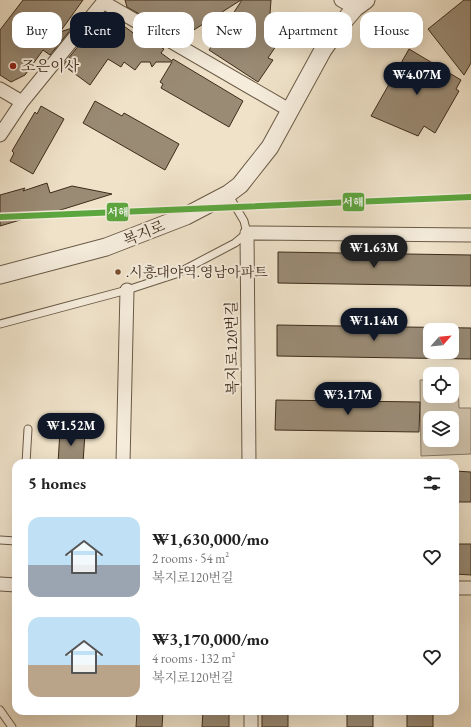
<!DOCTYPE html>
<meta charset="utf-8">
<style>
:root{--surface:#fff;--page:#f2f2f2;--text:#222;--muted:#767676;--accent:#111827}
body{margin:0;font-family:"EB Garamond","Noto Serif KR",serif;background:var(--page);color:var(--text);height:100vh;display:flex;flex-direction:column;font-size:15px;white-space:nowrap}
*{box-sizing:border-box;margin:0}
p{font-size:13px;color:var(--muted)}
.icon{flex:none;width:22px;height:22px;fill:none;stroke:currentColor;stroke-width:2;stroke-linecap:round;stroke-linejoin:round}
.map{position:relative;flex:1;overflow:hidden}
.details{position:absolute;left:12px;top:459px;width:447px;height:256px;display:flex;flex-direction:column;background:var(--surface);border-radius:12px;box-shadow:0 4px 16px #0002}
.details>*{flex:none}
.hud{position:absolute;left:12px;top:12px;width:447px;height:36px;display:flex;gap:8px}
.needle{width:26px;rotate:63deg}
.tools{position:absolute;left:423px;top:323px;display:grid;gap:8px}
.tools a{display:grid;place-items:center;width:36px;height:36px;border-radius:8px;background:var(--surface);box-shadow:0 4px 16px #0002;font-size:20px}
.price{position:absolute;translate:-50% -34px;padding:0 9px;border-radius:14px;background:var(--accent);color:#fff;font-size:13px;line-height:26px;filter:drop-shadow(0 1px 2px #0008)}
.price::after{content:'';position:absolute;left:50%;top:24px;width:12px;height:9px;margin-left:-6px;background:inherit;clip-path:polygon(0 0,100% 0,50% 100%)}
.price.on{background:#222;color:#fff}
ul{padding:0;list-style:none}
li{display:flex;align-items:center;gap:12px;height:100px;padding:0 16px}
li span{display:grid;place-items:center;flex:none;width:112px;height:80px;border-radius:12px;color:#555}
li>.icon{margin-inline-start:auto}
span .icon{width:48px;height:48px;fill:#fffc;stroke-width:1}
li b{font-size:17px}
h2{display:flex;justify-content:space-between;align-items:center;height:48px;padding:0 16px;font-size:17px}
.chip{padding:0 14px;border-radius:12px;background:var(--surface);box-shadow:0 4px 16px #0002;font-size:14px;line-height:36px}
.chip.on{background:var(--accent);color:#fff}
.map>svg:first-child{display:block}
</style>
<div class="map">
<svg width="471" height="727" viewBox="0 0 471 727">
<rect width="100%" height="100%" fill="#efe2c9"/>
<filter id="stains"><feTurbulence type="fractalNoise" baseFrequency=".005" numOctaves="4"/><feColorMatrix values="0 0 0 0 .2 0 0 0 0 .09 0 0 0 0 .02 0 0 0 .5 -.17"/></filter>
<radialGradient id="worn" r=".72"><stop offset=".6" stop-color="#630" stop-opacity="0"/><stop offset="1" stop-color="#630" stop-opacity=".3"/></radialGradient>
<!-- green -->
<path fill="#d1c3ab" stroke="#887863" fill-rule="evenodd" d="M 452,378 L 458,378 L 459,408 L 471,408 L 471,454 L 421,456 L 420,380 L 430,380 L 430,396 L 452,396 ZM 430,418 L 452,418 L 452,440 L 430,440 Z"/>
<!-- building -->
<path fill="#9a8b75" stroke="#3e2c1b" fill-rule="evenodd" d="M 23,0 L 83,0 L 60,32 L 72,28 L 50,55 L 43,50 L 25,75 L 11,82 L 0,75 L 0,30 Z
M 125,0 L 241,0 L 189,33 L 174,25 L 171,32 L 127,7 Z
M 242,0 L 271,0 L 269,28 L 282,37 L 268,58 L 273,60 L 258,82 L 209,50 Z
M 464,0 L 471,0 L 471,63 L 464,75 L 428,29 Z
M 109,15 L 140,38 L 137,31 L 163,46 L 162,48 L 164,49 L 161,53 L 172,61 L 173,59 L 243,101 L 229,127 L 161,88 L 163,84 L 160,82 L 172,62 L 156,62 L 152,67 L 150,62 L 141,62 L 135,70 L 124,62 L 121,67 L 108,59 L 90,85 L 63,65 L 101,18 Z
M 409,49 L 461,80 L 456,89 L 459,91 L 435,133 L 424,126 L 418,136 L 371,116 Z
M 95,101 L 122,116 L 124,113 L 179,144 L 165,170 L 83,123 Z
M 41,106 L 64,119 L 33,174 L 10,161 L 14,153 L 12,151 L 19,139 L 35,112 L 37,114 Z
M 47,183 L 50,193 L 72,186 L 112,194 L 38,217 L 37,215 L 0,226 L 0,195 L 25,188 L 23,191 Z
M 278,252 L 471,255 L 471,286 L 278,283 Z
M 277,325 L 471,328 L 471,359 L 277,356 ZM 430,330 L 452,330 L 452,352 L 430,352 Z
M 276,400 L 420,402 L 419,432 L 275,430 Z
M 60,431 L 85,433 L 83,463 L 58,463 Z
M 455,471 L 471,472 L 471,502 L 455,502 Z
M 455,544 L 471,544 L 471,575 L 455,574 Z
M 137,711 L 163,711 L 162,727 L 136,727 Z
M 203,711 L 229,711 L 229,727 L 202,727 Z
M 262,711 L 288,711 L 288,727 L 262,727 Z
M 347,711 L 373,711 L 373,727 L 347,727 Z
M 407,711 L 433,711 L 433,727 L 407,727 Z"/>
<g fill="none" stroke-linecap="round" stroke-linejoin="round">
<!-- service casing -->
<g stroke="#6a5a46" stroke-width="9">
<path id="service" d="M 0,324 L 127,290 L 176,274 L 235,243 L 247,233 L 244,221 L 228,194
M 26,463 L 28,429
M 0,540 L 16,541
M 0,710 L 12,727"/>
</g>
<!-- minor casing -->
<g stroke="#6a5a46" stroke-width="15">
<path id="minor" d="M 341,0 L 355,8
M 103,2 L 291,111
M 0,89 L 22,102
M 0,135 L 22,102 L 105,0
M 123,463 L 127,290
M 249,463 L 247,233 L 471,235
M 0,584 L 16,585
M 455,588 L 471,588
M 251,711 L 251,727"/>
</g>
<!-- tertiary casing -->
<g stroke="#6a5a46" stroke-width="19">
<path id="tertiary" d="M 0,275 L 106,247 L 186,216 L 228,194 L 240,185 L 270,147 L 323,50 L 339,27 L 355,8 L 366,0"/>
</g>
<!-- service -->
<use href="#service" stroke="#f5ecdc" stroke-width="7"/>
<!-- minor -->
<use href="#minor" stroke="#f5ecdc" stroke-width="13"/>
<!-- tertiary -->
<use href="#tertiary" stroke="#f5ecdc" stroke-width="17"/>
<!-- rail-1 casing -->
<g stroke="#f5ecdc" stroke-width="9">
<path id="rail-1" d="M 0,217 L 471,197"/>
</g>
<!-- rail-1 -->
<use href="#rail-1" stroke="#5ca63f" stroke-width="6"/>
</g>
<!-- markers -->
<circle fill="#8f2418" stroke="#f5ecdc" stroke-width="1.5" cx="13" cy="66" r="4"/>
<circle fill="#7a4b2a" stroke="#f5ecdc" stroke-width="1.5" cx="118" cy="272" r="3.5"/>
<g text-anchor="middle" stroke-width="4" stroke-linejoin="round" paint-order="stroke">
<!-- bus labels -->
<g font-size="14" fill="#3e2c1b" stroke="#f5ecdc" text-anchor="start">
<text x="126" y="277">.시흥대야역.영남아파트</text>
</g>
<!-- poi labels -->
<g font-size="15" fill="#3e2c1b" stroke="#f5ecdc" text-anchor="start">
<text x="21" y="71">조은이사</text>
</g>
<!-- street labels -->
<g font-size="15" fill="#3e2c1b" stroke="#f5ecdc">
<text transform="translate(144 233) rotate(-22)" y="5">복지로</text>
<text transform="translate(232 348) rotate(-91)" y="5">복지로120번길</text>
</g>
</g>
<g stroke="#f5ecdc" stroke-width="1.5">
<rect x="342" y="192" width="23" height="20" rx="4" fill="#5ca63f"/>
<rect x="106" y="202" width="23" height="20" rx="4" fill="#5ca63f"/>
</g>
<g font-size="11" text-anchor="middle" font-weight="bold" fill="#fff">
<text x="353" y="206">서해</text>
<text x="118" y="216">서해</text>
</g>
<rect width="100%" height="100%" filter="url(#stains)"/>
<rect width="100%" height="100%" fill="url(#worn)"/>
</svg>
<div class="tools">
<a><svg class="needle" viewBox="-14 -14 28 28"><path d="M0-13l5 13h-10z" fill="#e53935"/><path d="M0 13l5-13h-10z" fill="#767676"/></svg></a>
<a><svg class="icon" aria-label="locate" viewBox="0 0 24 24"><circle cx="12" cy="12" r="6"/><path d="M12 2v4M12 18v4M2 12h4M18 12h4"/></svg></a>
<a><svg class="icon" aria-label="layers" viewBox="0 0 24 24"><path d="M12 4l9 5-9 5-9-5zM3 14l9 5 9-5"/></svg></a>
</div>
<b class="price" style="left:417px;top:96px">₩4.07M</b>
<b class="price on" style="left:374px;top:269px">₩1.63M</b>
<b class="price" style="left:374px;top:342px">₩1.14M</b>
<b class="price" style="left:348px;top:416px">₩3.17M</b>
<b class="price" style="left:71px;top:447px">₩1.52M</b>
<div class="hud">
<a class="chip">Buy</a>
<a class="chip on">Rent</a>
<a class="chip">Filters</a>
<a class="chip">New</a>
<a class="chip">Apartment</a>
<a class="chip">House</a>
</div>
<section class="details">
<h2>5 homes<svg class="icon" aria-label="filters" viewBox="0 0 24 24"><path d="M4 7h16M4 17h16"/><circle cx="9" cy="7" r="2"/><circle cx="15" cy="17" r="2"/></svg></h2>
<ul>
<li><span style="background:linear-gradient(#bfe0f5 60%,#9aa5b1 0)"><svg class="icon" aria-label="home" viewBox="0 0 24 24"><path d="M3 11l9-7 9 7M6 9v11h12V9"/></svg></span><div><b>₩1,630,000/mo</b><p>2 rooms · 54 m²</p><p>복지로120번길</p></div><svg class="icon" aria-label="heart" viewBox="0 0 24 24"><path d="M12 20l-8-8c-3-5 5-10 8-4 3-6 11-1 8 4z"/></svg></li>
<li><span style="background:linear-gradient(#bfe0f5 60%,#b9a48a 0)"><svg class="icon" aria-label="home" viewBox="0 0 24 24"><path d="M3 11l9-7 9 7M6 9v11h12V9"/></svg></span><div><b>₩3,170,000/mo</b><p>4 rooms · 132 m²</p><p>복지로120번길</p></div><svg class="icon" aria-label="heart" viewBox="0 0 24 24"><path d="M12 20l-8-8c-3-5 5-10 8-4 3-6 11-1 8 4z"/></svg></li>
</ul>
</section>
</div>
